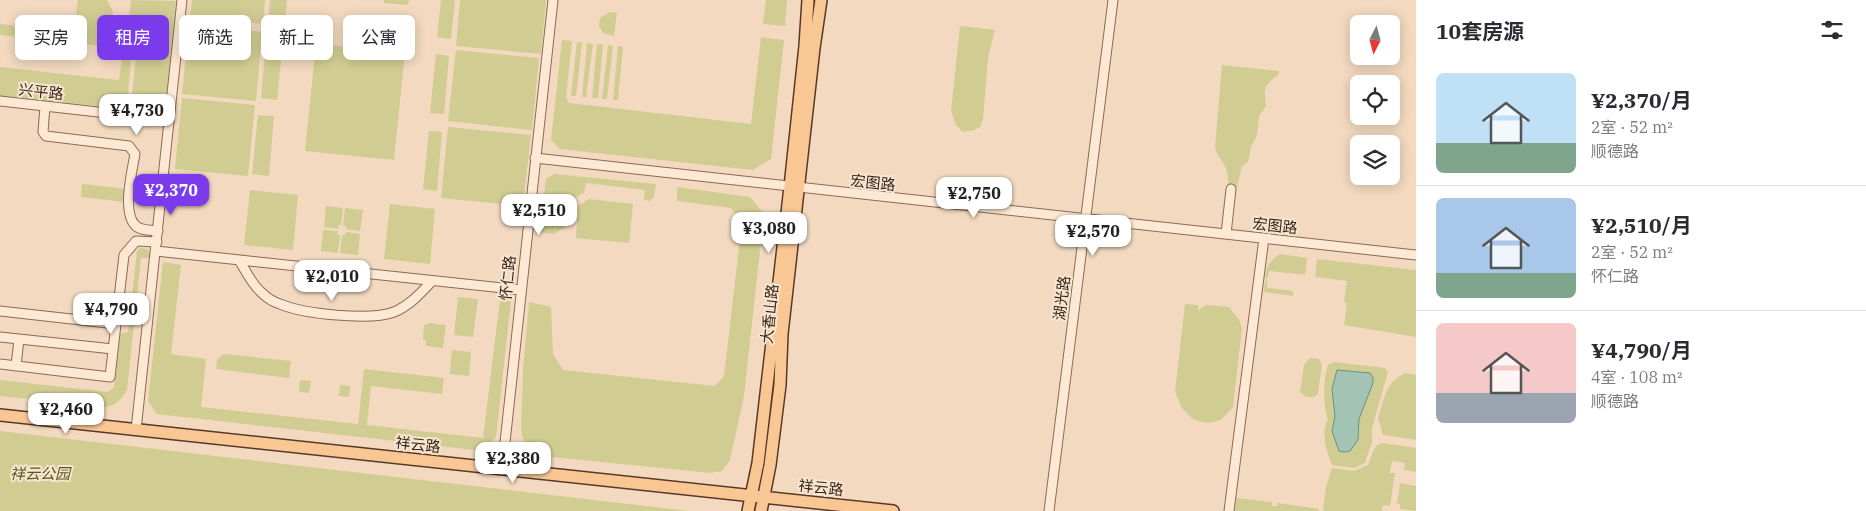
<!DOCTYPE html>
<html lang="zh">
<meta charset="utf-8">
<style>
:root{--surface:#fff;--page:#f2f2f3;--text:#2b2b33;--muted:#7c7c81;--line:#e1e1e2;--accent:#7c3aed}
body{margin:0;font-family:"IBM Plex Serif","Noto Sans SC",serif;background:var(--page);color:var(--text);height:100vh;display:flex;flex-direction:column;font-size:19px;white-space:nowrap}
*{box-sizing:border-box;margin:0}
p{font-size:16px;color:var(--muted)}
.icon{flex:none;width:28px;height:28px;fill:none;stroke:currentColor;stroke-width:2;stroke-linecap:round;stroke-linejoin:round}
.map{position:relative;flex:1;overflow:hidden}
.drawer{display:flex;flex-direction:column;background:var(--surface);width:450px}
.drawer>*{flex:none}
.top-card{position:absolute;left:15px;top:15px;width:475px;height:45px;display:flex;gap:10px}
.needle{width:32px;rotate:186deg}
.tools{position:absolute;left:1350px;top:15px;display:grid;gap:10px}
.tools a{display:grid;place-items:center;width:50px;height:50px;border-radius:8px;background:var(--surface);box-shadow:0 2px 12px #0003;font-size:25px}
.price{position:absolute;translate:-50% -42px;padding:0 11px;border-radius:10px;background:#fff;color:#222;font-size:16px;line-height:32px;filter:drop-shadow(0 1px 2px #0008)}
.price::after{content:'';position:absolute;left:50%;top:30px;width:15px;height:11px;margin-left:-8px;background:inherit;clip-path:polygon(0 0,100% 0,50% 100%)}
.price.active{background:var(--accent);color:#fff}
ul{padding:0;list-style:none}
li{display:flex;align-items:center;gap:15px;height:125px;padding:0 20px}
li+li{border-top:1px solid var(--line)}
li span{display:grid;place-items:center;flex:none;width:140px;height:100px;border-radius:8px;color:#555}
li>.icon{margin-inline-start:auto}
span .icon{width:60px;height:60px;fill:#fffc;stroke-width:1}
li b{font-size:21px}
h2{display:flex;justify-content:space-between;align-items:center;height:60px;padding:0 20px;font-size:21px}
.pill{padding:0 18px;border-radius:8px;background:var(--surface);box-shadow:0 2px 12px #0003;font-size:18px;line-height:45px}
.pill.active{background:var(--accent);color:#fff}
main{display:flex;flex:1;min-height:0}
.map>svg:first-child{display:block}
</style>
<main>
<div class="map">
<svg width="1416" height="511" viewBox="0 0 1416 511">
<rect width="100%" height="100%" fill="#f2d9bf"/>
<!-- green -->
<path fill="#d1cd92" d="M 78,0 L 107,0 L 113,12 L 109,47 L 0,35 L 0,24 L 74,32 Z
M 131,0 L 176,1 L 166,98 L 148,111 L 0,96 L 0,67 L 119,80 L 122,59 L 131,60 L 128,93 L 132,94 L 139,29 L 136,27 L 136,16 L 129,15 Z
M 192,0 L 265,0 L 263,24 L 190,17 Z
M 270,0 L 287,0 L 285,23 L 268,22 Z
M 384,0 L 409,0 L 408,5 L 384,3 Z
M 441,0 L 455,0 L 451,39 L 437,37 Z
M 460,0 L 546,0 L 541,54 L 456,46 Z
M 766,0 L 787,0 L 785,26 L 763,24 Z
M 610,12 L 617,13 L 614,36 L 603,33 L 599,26 L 600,18 Z
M 189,24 L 262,32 L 256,101 L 182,94 Z
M 960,26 L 995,30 L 988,58 L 983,119 L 980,127 L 974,130 L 963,132 L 956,125 L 951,111 Z
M 761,37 L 784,40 L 771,159 L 753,170 L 560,149 L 551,140 L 562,40 L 572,41 L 566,97 L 569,103 L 751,124 Z
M 266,40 L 283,41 L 277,100 L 261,98 Z
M 577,42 L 582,43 L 576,96 L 571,96 Z
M 587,43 L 593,44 L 586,97 L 582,97 Z
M 316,44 L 405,52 L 394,160 L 305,151 Z
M 597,44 L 603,45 L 598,98 L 592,98 Z
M 608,45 L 613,46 L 607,99 L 602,99 Z
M 618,46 L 623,47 L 618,100 L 613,100 Z
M 456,50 L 539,58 L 532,130 L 448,121 Z
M 436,54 L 449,56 L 444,114 L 430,113 Z
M 1222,65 L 1279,71 L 1278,75 C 1263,85 1264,89 1266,106 L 1259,116 L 1257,135 L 1251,147 L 1248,162 L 1242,166 L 1237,187 L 1228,186 C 1229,162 1222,167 1215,148 Z
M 182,98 L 255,105 L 248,176 L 175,169 Z
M 258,115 L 274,116 L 269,176 L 252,174 Z
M 448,127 L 531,135 L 523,206 L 441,198 Z
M 429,131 L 442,132 L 437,191 L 423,189 Z
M 554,174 L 656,184 L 654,197 L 650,201 L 644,200 L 645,190 L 586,183 L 584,193 C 567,199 566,212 564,228 L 554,234 L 539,232 L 546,179 Z
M 82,184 L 126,189 L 125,202 L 81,197 Z
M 677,187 L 750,197 L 764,214 L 744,396 L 730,460 L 722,471 L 711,473 L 531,455 L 525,447 L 521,430 L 523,369 L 529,302 L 551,307 L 553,354 L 563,370 L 715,386 L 724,376 L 742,222 L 731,208 L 677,201 Z
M 250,190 L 298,195 L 293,250 L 244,245 Z
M 589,199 L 633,204 L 629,243 L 576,238 L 578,206 Z
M 390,204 L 435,209 L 430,264 L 384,259 Z
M 326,206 L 343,208 L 341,226 L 338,225 L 338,229 L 324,227 Z
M 345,208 L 363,210 L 360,231 L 346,229 L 346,226 L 343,226 Z
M 323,230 L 338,231 L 337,234 L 340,235 L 338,253 L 321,251 Z
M 346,232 L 360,234 L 358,255 L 340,253 L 342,235 L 345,235 Z
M 140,248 L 147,249 L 151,255 L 150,258 L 141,258 L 127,390 C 122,399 116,406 105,407 L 0,396 L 0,380 L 108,392 L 114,387 L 120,334 L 128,332 L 137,251 Z
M 1280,254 L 1307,258 L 1305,275 L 1269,271 L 1267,279 L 1265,279 C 1267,264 1268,263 1280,254 Z
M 1317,259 L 1416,270 L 1416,337 L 1344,325 L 1347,303 L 1344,302 L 1347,281 L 1315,277 Z
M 163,262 L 181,265 L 171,354 L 206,359 L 201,407 L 358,424 L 364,369 L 444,378 L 442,394 L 371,386 L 367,425 L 483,438 L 500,300 L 511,301 L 496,437 L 483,451 L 157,414 L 148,401 Z
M 1265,281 L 1267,281 L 1267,288 L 1293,291 L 1293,296 L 1264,292 Z
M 458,297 L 478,299 L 473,337 L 454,335 Z
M 1185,304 L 1198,305 L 1198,310 L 1206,305 L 1229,307 L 1239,320 L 1242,328 L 1233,407 L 1221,420 L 1208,423 L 1194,420 L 1182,408 L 1175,392 Z
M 430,323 L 446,325 L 443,348 L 426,346 L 426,340 L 423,340 L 424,325 Z
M 452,350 L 471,352 L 469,376 L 450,374 Z
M 224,354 L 291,361 L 289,378 L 216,369 L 217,359 Z
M 1310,358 L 1319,359 L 1322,364 L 1318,394 C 1311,399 1306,398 1300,392 L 1304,365 Z
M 1334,362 L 1385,368 L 1388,372 L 1372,428 L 1372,442 L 1365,463 L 1354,468 L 1332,465 C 1327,453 1320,432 1328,420 C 1323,405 1323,380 1328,365 Z
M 1407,373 L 1416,375 L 1416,440 L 1383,435 L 1378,418 C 1384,400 1386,379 1407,373 Z
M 300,380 L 311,381 L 309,393 L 299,392 Z
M 340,385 L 350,386 L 349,397 L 339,396 Z
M 0,431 L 689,511 L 0,511 Z
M 1383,443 L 1416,448 L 1416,472 L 1404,470 L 1405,463 L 1392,461 L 1390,473 L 1395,473 L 1390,506 L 1383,505 L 1382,511 L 1323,511 L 1326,487 L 1332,468 L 1354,471 L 1368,465 L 1374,449 L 1379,444 Z
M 1400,483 L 1416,486 L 1416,511 L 1400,509 L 1400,504 L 1397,504 Z
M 1236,498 L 1272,502 L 1272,506 L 1277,506 L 1278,503 L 1319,509 L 1319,511 L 1235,511 Z"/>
<!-- water -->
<path fill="#a3c3b4" stroke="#699280" d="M 1337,370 L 1370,373 L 1373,378 L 1373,383 L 1359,419 L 1358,440 L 1350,451 L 1344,452 L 1339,451 L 1332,431 L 1335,416 L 1332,389 Z"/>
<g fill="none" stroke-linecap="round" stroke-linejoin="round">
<!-- minor casing -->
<g stroke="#8c6956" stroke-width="11">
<path id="minor" d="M 0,101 L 169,120
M 45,106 L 43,132 L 46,136 L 129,146 L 135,154 C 132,171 122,212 135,225 C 140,231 151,230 158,231
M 535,158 L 1416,255
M 1226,234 L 1231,189
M 156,251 L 521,290
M 239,260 C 246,271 251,283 261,292 C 266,297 273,302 280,304 C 303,314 370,321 394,312 C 409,306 421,293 432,281
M 0,311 L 116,324 L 124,255 L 136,241 L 157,242
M 0,337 L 113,349
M 0,364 L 110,377 L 116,324
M 16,366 L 19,339
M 136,430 L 182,0
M 502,470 L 553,0
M 1049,511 L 1113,0
M 1229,511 L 1264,238"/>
</g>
<!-- major casing -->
<g stroke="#59382a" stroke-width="14">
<path id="major" d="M 0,415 L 893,511
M 748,511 L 758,463 L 790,187 L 805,46 L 808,0
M 761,511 L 770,465 L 780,385 L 782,334 L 814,48 L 821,0"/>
</g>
<!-- minor -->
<use href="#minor" stroke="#fce8d3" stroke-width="9"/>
<!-- major -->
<use href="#major" stroke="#f9c793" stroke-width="11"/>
</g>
<g text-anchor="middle" stroke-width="4" stroke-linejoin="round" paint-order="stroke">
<!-- street labels -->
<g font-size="15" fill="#3a251c" stroke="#f8e5cf">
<text transform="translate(41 92) rotate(6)" y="5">兴平路</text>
<text transform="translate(873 183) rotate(6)" y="5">宏图路</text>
<text transform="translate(1275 226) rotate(6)" y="5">宏图路</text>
<text transform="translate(508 278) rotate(-84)" y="5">怀仁路</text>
<text transform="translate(1062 298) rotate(-83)" y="5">湖光路</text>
<text transform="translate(770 314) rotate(-84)" y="5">大香山路</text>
<text transform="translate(418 445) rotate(6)" y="5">祥云路</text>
<text transform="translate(821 488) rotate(6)" y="5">祥云路</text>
</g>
<!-- park labels -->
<g font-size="15" font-style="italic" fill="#555920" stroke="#f8e5cf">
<text x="40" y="479">祥云公园</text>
</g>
</g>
</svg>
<div class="tools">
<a><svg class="needle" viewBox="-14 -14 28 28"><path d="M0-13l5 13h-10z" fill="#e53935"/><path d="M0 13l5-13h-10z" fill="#7c7c81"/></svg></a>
<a><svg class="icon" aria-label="locate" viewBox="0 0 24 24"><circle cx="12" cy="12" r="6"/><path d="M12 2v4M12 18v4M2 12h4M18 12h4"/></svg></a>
<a><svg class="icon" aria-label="layers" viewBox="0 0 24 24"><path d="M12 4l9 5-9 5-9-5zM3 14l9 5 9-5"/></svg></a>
</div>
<b class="price" style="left:137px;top:136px">¥4,730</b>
<b class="price active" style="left:171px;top:216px">¥2,370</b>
<b class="price" style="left:974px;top:219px">¥2,750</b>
<b class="price" style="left:539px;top:236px">¥2,510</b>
<b class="price" style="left:769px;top:254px">¥3,080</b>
<b class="price" style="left:1093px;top:257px">¥2,570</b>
<b class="price" style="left:332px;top:302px">¥2,010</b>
<b class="price" style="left:111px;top:335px">¥4,790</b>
<b class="price" style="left:66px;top:435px">¥2,460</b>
<b class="price" style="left:513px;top:484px">¥2,380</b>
<div class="top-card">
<a class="pill">买房</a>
<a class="pill active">租房</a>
<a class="pill">筛选</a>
<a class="pill">新上</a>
<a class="pill">公寓</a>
</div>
</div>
<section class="drawer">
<h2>10套房源<svg class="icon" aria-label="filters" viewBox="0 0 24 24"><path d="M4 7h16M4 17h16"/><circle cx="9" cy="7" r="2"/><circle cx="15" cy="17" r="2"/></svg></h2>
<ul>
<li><span style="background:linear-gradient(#bfe0f5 70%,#7fa58c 0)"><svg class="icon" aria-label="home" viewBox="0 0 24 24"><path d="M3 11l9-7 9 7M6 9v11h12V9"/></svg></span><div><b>¥2,370/月</b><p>2室 · 52 m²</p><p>顺德路</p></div></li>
<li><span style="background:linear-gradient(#a9c7e8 75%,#7fa58c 0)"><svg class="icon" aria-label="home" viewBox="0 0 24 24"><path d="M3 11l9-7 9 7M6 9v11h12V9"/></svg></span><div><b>¥2,510/月</b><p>2室 · 52 m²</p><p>怀仁路</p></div></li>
<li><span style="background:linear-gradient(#f6c9c9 70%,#9aa5b1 0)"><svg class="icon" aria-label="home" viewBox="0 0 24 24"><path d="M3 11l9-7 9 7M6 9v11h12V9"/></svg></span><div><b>¥4,790/月</b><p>4室 · 108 m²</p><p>顺德路</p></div></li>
</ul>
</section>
</main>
